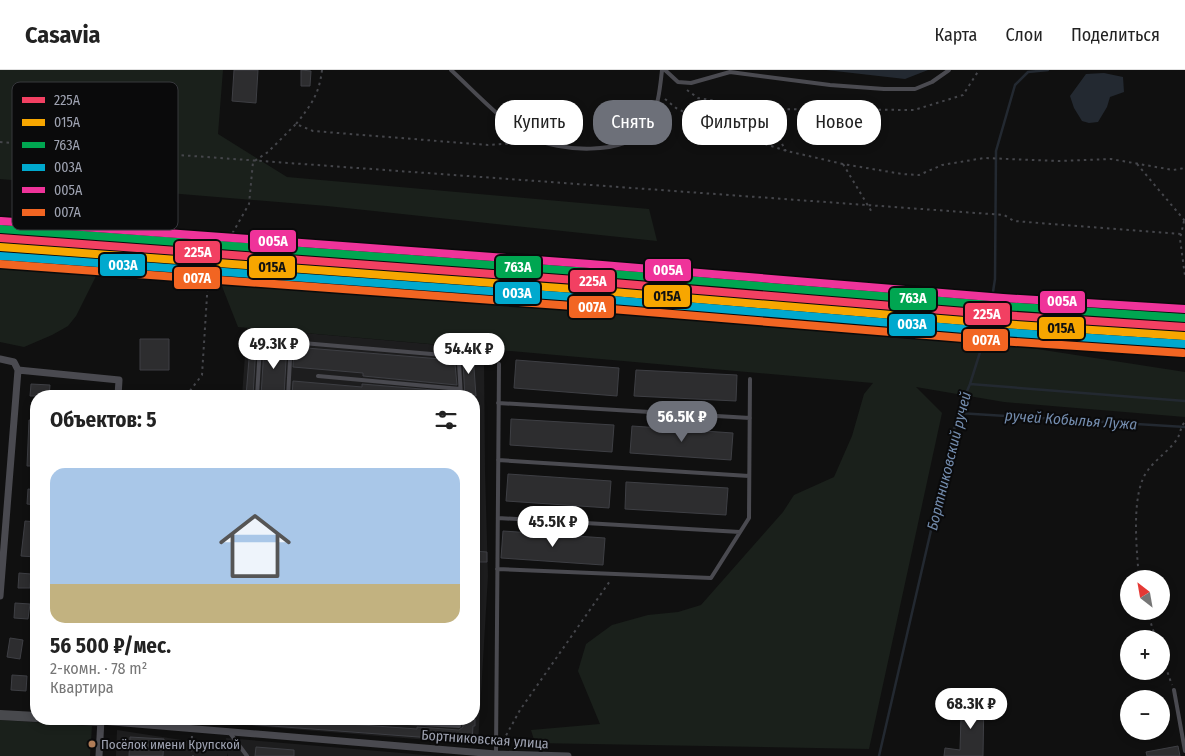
<!DOCTYPE html>
<html lang="ru">
<meta charset="utf-8">
<style>
:root{--surface:#fff;--page:#f6f6f6;--text:#222;--muted:#767676;--line:#e0e0e0;--accent:#6d7079}
body{margin:0;font-family:"Fira Sans Condensed",sans-serif;background:var(--page);color:var(--text);height:100vh;display:flex;flex-direction:column;font-size:19px;white-space:nowrap}
*{box-sizing:border-box;margin:0}
p{font-size:16px;color:var(--muted)}
.icon{flex:none;width:28px;height:28px;fill:none;stroke:currentColor;stroke-width:2;stroke-linecap:round;stroke-linejoin:round}
.map{position:relative;flex:1;overflow:hidden}
.details{position:absolute;left:30px;top:320px;width:450px;height:335px;display:flex;flex-direction:column;background:var(--surface);border-radius:20px;box-shadow:0 2px 8px #0003}
.details>*{flex:none}
.banner{position:absolute;left:495px;top:30px;width:475px;height:45px;display:flex;gap:10px}
.needle{width:32px;rotate:329deg}
.controls{position:absolute;left:1120px;top:500px;display:grid;gap:10px}
.controls a{display:grid;place-items:center;width:50px;height:50px;border-radius:50%;background:var(--surface);box-shadow:0 2px 8px #0003;font-size:25px}
.price{position:absolute;translate:-50% -42px;padding:0 11px;border-radius:18px;background:#fff;color:#222;font-size:16px;line-height:32px;filter:drop-shadow(0 1px 2px #0008)}
.price::after{content:'';position:absolute;left:50%;top:30px;width:15px;height:11px;margin-left:-8px;background:inherit;clip-path:polygon(0 0,100% 0,50% 100%)}
.price.on{background:var(--accent);color:#fff}
ul{padding:0;list-style:none}
li{display:grid;align-content:center;gap:10px;height:265px;padding:0 20px}
li span{display:grid;place-items:center;height:155px;border-radius:15px;color:#555}
li>.icon{margin-inline-start:auto}
span .icon{width:90px;height:90px;fill:#fffc;stroke-width:1}
li b{font-size:21px}
h2{display:flex;justify-content:space-between;align-items:center;height:60px;padding:0 20px;font-size:21px}
.chip{padding:0 18px;border-radius:20px;background:var(--surface);box-shadow:0 2px 8px #0003;font-size:18px;line-height:45px}
.chip.on{background:var(--accent);color:#fff}
header{display:flex;align-items:center;gap:30px;box-sizing:border-box;height:70px;padding:0 25px;background:var(--surface);border-bottom:1px solid var(--line)}
header strong{font-size:24px}
nav{display:flex;gap:28px;margin-inline-start:auto;font-size:18px}
.map>svg:first-child{display:block}
</style>
<header>
<strong>Casavia</strong>
<nav><a>Карта</a><a>Слои</a><a>Поделиться</a></nav>
</header>
<div class="map">
<svg width="1185" height="686" viewBox="0 0 1185 686">
<rect width="100%" height="100%" fill="#101010"/>
<!-- built -->
<path fill="#1d1d1e" d="M 247,258 L 473,278 L 484,288 L 485,401 L 488,506 L 478,674 L 218,653 L 218,649 L 474,649 L 474,326 L 242,326 Z
M 117,660 L 227,677 L 226,668 L 437,686 L 228,686 L 228,683 L 227,686 L 116,686 Z"/>
<!-- green -->
<path fill="#1a201b" d="M 0,0 L 223,0 L 218,64 L 287,107 L 649,139 L 657,171 L 327,136 L 0,109 Z
M 0,172 L 109,180 L 76,246 L 68,256 L 52,265 L 24,277 L 0,272 Z
M 216,201 L 528,213 L 960,267 L 1185,302 L 1185,347 L 1004,332 L 916,317 L 942,343 L 869,679 L 535,673 L 531,660 L 600,654 L 578,601 L 586,574 L 612,555 L 648,545 L 678,542 L 701,535 L 783,442 L 794,425 L 834,407 L 852,366 L 864,324 L 873,313 L 238,257 Z
M 0,650 L 92,656 L 90,686 L 0,686 Z"/>
<!-- water -->
<path fill="#232931" d="M 826,0 L 928,0 L 905,9 Z
M 1104,3 L 1123,7 L 1124,22 L 1110,27 L 1107,37 L 1098,52 L 1089,53 L 1082,51 L 1074,38 L 1070,26 L 1086,4 Z"/>
<g fill="none" stroke-linecap="round" stroke-linejoin="round">
<!-- stream -->
<path stroke="#232931" stroke-width="2.5" d="M 970,314 L 1185,331
M 958,343 L 1185,357
M 879,686 L 958,343 L 970,314 L 987,260 L 995,209 L 996,81 L 1015,15 L 1028,2 L 1048,0"/>
</g>
<!-- building -->
<path fill="#2d2d2f" stroke="#3e3f44" d="M 234,0 L 258,0 L 256,33 L 232,31 Z
M 301,0 L 311,1 L 310,16 L 301,16 Z
M 251,264 L 259,264 L 259,271 L 256,276 L 253,326 L 246,326 Z
M 140,269 L 169,269 L 169,300 L 140,300 Z
M 269,272 L 287,274 L 284,326 L 261,326 L 264,278 Z
M 294,277 L 453,290 L 455,294 L 457,315 L 363,306 L 363,303 L 293,297 Z
M 460,284 L 473,284 L 476,326 L 465,326 L 463,293 Z
M 516,290 L 619,298 L 617,326 L 514,318 Z
M 636,300 L 737,305 L 736,331 L 634,326 Z
M 293,311 L 362,317 L 362,314 L 457,322 L 457,326 L 292,326 Z
M 31,314 L 50,315 L 49,326 L 30,326 Z
M 511,349 L 614,355 L 612,382 L 510,375 Z
M 29,350 L 36,350 L 36,396 L 27,396 Z
M 632,356 L 733,363 L 731,390 L 630,383 Z
M 508,404 L 611,411 L 609,438 L 506,431 Z
M 626,412 L 728,418 L 726,445 L 625,439 Z
M 28,419 L 36,420 L 36,435 L 27,434 Z
M 25,451 L 36,452 L 36,487 L 21,486 Z
M 503,461 L 605,468 L 603,495 L 501,488 Z
M 474,481 L 487,482 L 487,492 L 474,492 Z
M 19,503 L 31,504 L 30,518 L 18,518 Z
M 15,533 L 30,534 L 28,549 L 14,548 Z
M 10,568 L 23,570 L 20,589 L 7,587 Z
M 12,605 L 27,606 L 26,621 L 11,620 Z
M 969,625 L 984,625 L 983,686 L 944,686 L 945,678 L 960,680 L 961,646 L 968,646 Z
M 245,649 L 279,649 L 417,659 L 417,657 L 459,660 L 463,657 L 462,649 L 475,649 L 475,656 L 473,656 L 472,671 L 245,654 Z
M 130,667 L 164,669 L 163,686 L 129,686 Z
M 1178,676 L 1180,686 L 1147,686 L 1146,682 Z
M 256,677 L 294,680 L 294,686 L 255,686 Z"/>
<g fill="none" stroke-linecap="round" stroke-linejoin="round">
<!-- path -->
<path stroke="#45464b" stroke-width="2" stroke-dasharray="2.5 4" stroke-linecap="butt" d="M 687,20 L 698,28 L 766,39 L 914,40 L 963,25 L 979,0
M 665,29 L 676,38 L 723,61 L 787,81 L 843,94 L 902,104 L 919,105 L 942,95 L 984,88 L 1059,91 L 1111,89 L 1173,100 L 1185,98
M 766,39 C 780,51 776,66 786,81
M 296,54 C 311,35 319,25 322,0
M 0,72 L 1004,145 L 1014,151 L 1181,164
M 843,94 L 873,144
M 1137,94 L 1185,151
M 1184,151 L 1180,169 L 1185,206
M 186,326 L 202,305 L 208,210 L 219,199 L 232,164 L 249,134 L 253,92 L 268,82 L 296,54 L 313,61 L 488,75 L 517,73 L 520,69
M 1139,509 C 1137,481 1130,423 1148,400 C 1156,389 1171,379 1177,369 C 1181,363 1180,357 1185,352
M 1147,541 L 1156,569
M 1161,584 L 1172,615
M 192,666 L 191,678 L 193,686
M 503,671 L 520,640 L 610,511"/>
<!-- lane -->
<path stroke="#4a4a50" stroke-width="4" d="M 451,0 C 473,20 504,54 530,67 C 559,82 624,86 646,58 C 658,42 660,19 662,0
M 665,0 L 678,12 L 691,13 L 730,2 L 830,15 L 884,19 L 915,19 L 932,12 L 949,0
M 318,306 L 460,319
M 257,326 L 260,276 L 269,267 L 285,268 L 291,272
M 288,326 L 291,272 L 455,286 L 459,293 L 461,326
M 498,333 L 750,348
M 498,390 L 749,406
M 498,448 L 740,462
M 497,499 L 711,508 L 749,448 L 750,309
M 1174,620 L 1185,681
M 339,649 L 459,656 L 458,649
M 230,663 L 247,686
M 496,684 L 499,294"/>
<!-- street -->
<path stroke="#4a4a50" stroke-width="7" d="M 0,289 L 14,292 L 18,300 L 119,310 L 118,326
M 0,526 L 18,300
M 101,651 L 496,684 L 568,686
M 99,686 L 101,649"/>
<!-- secondary -->
<path stroke="#48494d" stroke-width="10" d="M 0,645 L 36,647
M 63,649 L 101,651"/>
<!-- rail-1 casing -->
<g stroke="#0a0a0b" stroke-width="11">
<path id="rail-1" d="M 0,168 L 589,211 L 1002,245 L 1185,257"/>
</g>
<!-- rail-2 casing -->
<g stroke="#0a0a0b" stroke-width="11">
<path id="rail-2" d="M 0,177 L 588,220 L 1001,254 L 1184,266"/>
</g>
<!-- rail-3 casing -->
<g stroke="#0a0a0b" stroke-width="11">
<path id="rail-3" d="M 1,159 L 590,202 L 1003,236 L 1185,248"/>
</g>
<!-- rail-4 casing -->
<g stroke="#0a0a0b" stroke-width="11">
<path id="rail-4" d="M 0,186 L 588,228 L 1001,262 L 1184,274"/>
</g>
<!-- rail-5 casing -->
<g stroke="#0a0a0b" stroke-width="11">
<path id="rail-5" d="M 1,151 L 590,194 L 1003,228 L 1185,239"/>
</g>
<!-- rail-6 casing -->
<g stroke="#0a0a0b" stroke-width="11">
<path id="rail-6" d="M 0,194 L 587,237 L 1000,271 L 1183,283"/>
</g>
<!-- rail-1 -->
<use href="#rail-1" stroke="#f24062" stroke-width="8"/>
<!-- rail-2 -->
<use href="#rail-2" stroke="#f7a600" stroke-width="8"/>
<!-- rail-3 -->
<use href="#rail-3" stroke="#00a651" stroke-width="8"/>
<!-- rail-4 -->
<use href="#rail-4" stroke="#00a9ce" stroke-width="8"/>
<!-- rail-5 -->
<use href="#rail-5" stroke="#ef339a" stroke-width="8"/>
<!-- rail-6 -->
<use href="#rail-6" stroke="#f26522" stroke-width="8"/>
</g>
<!-- markers -->
<circle fill="#b07c57" stroke="#0a0a0b" stroke-width="2" cx="92" cy="674" r="4.5"/>
<g text-anchor="middle" stroke-width="4" stroke-linejoin="round" paint-order="stroke">
<!-- bus labels -->
<g font-size="13" fill="#9fa3b2" stroke="#0a0a0b" text-anchor="start">
<text x="101" y="679">Посёлок имени Крупской</text>
</g>
<!-- street labels -->
<g font-size="14" fill="#9fa3b2" stroke="#0a0a0b">
<text transform="translate(485 669) rotate(4)" y="5">Бортниковская улица</text>
</g>
<!-- water labels -->
<g font-size="15" font-style="italic" fill="#748daf" stroke="#0a0a0b">
<text transform="translate(1071 350) rotate(4)" y="5">ручей Кобылья Лужа</text>
<text transform="translate(949 391) rotate(-76)" y="5">Бортниковский ручей</text>
</g>
</g>
<!-- legend -->
<rect x="12" y="12" width="166" height="148" rx="8" fill="#0a0a0b" stroke="#37383d" stroke-width="1"/>
<rect x="22" y="27" width="23" height="6" fill="#f24062"/>
<rect x="22" y="49" width="23" height="7" fill="#f7a600"/>
<rect x="22" y="72" width="23" height="6" fill="#00a651"/>
<rect x="22" y="94" width="23" height="7" fill="#00a9ce"/>
<rect x="22" y="117" width="23" height="6" fill="#ef339a"/>
<rect x="22" y="139" width="23" height="7" fill="#f26522"/>
<g font-size="14" fill="#9fa3b2">
<text x="54" y="35">225А</text>
<text x="54" y="57">015А</text>
<text x="54" y="80">763А</text>
<text x="54" y="102">003А</text>
<text x="54" y="125">005А</text>
<text x="54" y="147">007А</text>
</g>
<g stroke="#0a0a0b" stroke-width="2">
<rect x="249" y="159" width="48" height="24" rx="5" fill="#ef339a"/>
<rect x="174" y="170" width="47" height="24" rx="5" fill="#f24062"/>
<rect x="99" y="183" width="47" height="24" rx="5" fill="#00a9ce"/>
<rect x="495" y="185" width="47" height="24" rx="5" fill="#00a651"/>
<rect x="248" y="185" width="48" height="24" rx="5" fill="#f7a600"/>
<rect x="644" y="188" width="48" height="24" rx="5" fill="#ef339a"/>
<rect x="173" y="196" width="48" height="24" rx="5" fill="#f26522"/>
<rect x="569" y="199" width="47" height="24" rx="5" fill="#f24062"/>
<rect x="494" y="211" width="47" height="24" rx="5" fill="#00a9ce"/>
<rect x="643" y="214" width="48" height="24" rx="5" fill="#f7a600"/>
<rect x="889" y="217" width="48" height="24" rx="5" fill="#00a651"/>
<rect x="1039" y="220" width="47" height="24" rx="5" fill="#ef339a"/>
<rect x="568" y="225" width="47" height="24" rx="5" fill="#f26522"/>
<rect x="964" y="232" width="47" height="24" rx="5" fill="#f24062"/>
<rect x="888" y="243" width="48" height="24" rx="5" fill="#00a9ce"/>
<rect x="1038" y="246" width="47" height="24" rx="5" fill="#f7a600"/>
<rect x="962" y="258" width="47" height="24" rx="5" fill="#f26522"/>
</g>
<g font-size="14" text-anchor="middle" font-weight="bold" fill="#fff">
<text x="273" y="176">005А</text>
<text x="198" y="187">225А</text>
<text x="123" y="200">003А</text>
<text x="518" y="202">763А</text>
<text x="668" y="205">005А</text>
<text x="197" y="213">007А</text>
<text x="593" y="216">225А</text>
<text x="517" y="228">003А</text>
<text x="913" y="233">763А</text>
<text x="1062" y="236">005А</text>
<text x="592" y="242">007А</text>
<text x="987" y="249">225А</text>
<text x="912" y="259">003А</text>
<text x="986" y="275">007А</text>
</g>
<g font-size="14" text-anchor="middle" font-weight="bold" fill="#111">
<text x="272" y="202">015А</text>
<text x="667" y="231">015А</text>
<text x="1061" y="263">015А</text>
</g>
</svg>
<div class="controls">
<a><svg class="needle" viewBox="-14 -14 28 28"><path d="M0-13l5 13h-10z" fill="#e53935"/><path d="M0 13l5-13h-10z" fill="#767676"/></svg></a>
<a>+</a>
<a>−</a>
</div>
<b class="price" style="left:274px;top:300px">49.3K ₽</b>
<b class="price" style="left:469px;top:305px">54.4K ₽</b>
<b class="price on" style="left:682px;top:373px">56.5K ₽</b>
<b class="price" style="left:553px;top:478px">45.5K ₽</b>
<b class="price" style="left:971px;top:660px">68.3K ₽</b>
<div class="banner">
<a class="chip">Купить</a>
<a class="chip on">Снять</a>
<a class="chip">Фильтры</a>
<a class="chip">Новое</a>
</div>
<section class="details">
<h2>Объектов: 5<svg class="icon" aria-label="filters" viewBox="0 0 24 24"><path d="M4 7h16M4 17h16"/><circle cx="9" cy="7" r="2"/><circle cx="15" cy="17" r="2"/></svg></h2>
<ul>
<li><span style="background:linear-gradient(#a9c7e8 75%,#c2b280 0)"><svg class="icon" aria-label="home" viewBox="0 0 24 24"><path d="M3 11l9-7 9 7M6 9v11h12V9"/></svg></span><div><b>56 500 ₽/мес.</b><p>2-комн. · 78 m²</p><p>Квартира</p></div></li>
</ul>
</section>
</div>
